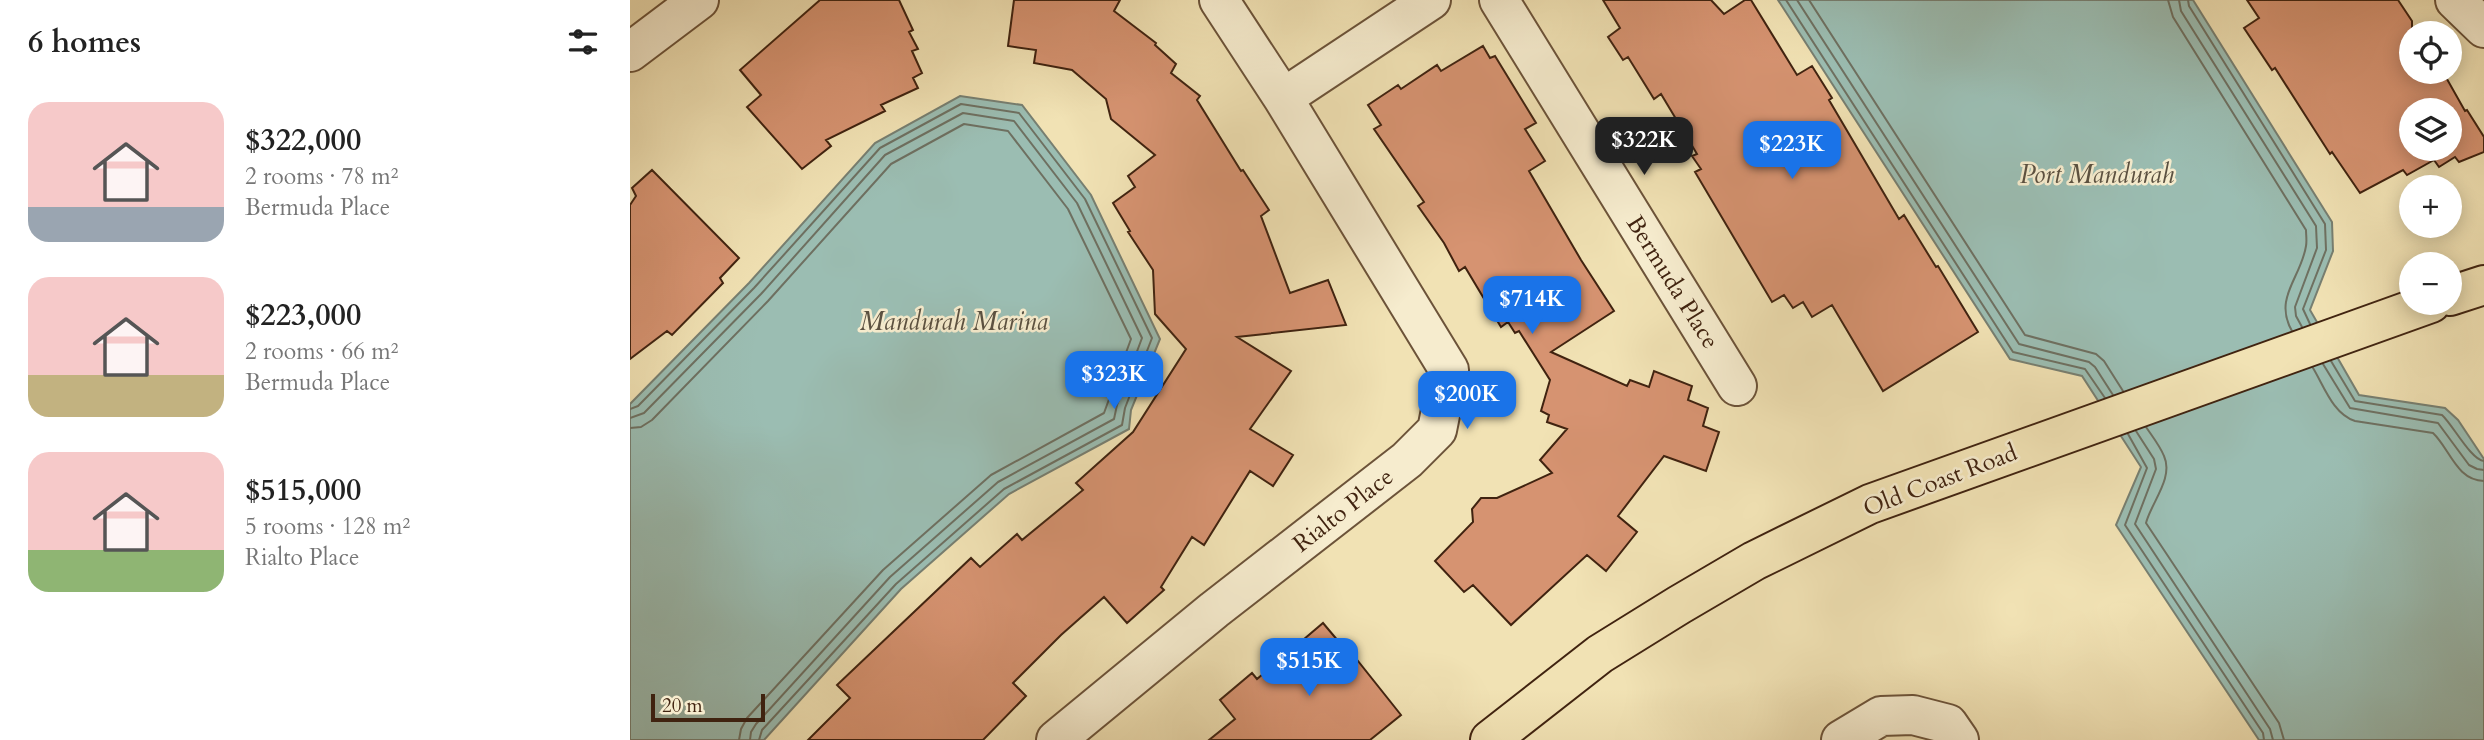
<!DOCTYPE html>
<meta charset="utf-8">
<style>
:root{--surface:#fff;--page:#f6f6f6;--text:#222;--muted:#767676;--accent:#1a73e8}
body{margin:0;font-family:Cardo,serif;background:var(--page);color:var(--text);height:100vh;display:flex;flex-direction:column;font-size:26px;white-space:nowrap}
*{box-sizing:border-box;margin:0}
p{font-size:23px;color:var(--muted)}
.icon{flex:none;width:38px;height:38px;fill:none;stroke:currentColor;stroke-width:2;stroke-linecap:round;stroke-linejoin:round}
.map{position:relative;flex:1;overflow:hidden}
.details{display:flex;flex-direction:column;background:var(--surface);width:630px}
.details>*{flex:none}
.tools{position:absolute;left:1769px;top:21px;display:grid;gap:14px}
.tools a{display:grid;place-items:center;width:63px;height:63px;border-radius:50%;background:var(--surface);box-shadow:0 4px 18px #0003;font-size:35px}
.scale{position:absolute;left:21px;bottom:18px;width:114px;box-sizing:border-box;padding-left:7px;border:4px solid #402310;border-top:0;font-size:19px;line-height:24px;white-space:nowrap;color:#402310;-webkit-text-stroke:5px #f6ecce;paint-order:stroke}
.price{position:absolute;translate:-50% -60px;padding:0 16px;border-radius:14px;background:var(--accent);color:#fff;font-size:23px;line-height:46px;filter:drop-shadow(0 2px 4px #0008)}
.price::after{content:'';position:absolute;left:50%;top:42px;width:21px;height:16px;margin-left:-10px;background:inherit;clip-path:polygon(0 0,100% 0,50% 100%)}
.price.selected{background:#222;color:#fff}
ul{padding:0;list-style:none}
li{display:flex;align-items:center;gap:21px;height:175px;padding:0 28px}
li span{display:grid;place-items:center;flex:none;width:196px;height:140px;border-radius:21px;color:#555}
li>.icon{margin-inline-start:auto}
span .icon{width:84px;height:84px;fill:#fffc;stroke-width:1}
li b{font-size:30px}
h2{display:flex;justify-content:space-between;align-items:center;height:84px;padding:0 28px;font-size:30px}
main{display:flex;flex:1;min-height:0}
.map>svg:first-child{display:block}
</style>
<main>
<section class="details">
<h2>6 homes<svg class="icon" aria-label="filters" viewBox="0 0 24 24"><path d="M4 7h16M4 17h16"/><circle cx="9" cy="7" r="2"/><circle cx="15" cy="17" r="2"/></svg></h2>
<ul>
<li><span style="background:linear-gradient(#f6c9c9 75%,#9aa5b1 0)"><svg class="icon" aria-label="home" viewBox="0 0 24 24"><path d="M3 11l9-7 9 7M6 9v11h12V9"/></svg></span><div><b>$322,000</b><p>2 rooms · 78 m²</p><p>Bermuda Place</p></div></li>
<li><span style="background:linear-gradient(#f6c9c9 70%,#c2b280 0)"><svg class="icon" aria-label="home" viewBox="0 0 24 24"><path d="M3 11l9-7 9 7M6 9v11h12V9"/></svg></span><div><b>$223,000</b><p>2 rooms · 66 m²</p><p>Bermuda Place</p></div></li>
<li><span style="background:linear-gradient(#f6c9c9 70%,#8fb573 0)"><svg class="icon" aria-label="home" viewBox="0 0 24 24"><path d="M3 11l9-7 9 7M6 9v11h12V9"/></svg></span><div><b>$515,000</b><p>5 rooms · 128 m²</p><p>Rialto Place</p></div></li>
</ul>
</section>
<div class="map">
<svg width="1854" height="740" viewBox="0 0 1854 740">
<rect width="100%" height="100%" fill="#f1e2b4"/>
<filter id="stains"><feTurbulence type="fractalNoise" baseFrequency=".00286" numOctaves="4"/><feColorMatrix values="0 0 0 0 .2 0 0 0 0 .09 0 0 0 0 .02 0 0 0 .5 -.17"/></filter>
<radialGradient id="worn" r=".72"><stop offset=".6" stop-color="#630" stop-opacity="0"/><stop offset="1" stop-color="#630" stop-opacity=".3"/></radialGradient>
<!-- water -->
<path fill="#9bbdb2" stroke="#777f71" stroke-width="2" d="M 1148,0 L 1563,0 L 1702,222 L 1703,251 L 1680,310 L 1729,395 L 1815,408 L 1828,420 L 1854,459 L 1854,740 L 1629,740 L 1486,525 L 1511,467 L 1452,376 L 1380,359 Z
M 330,96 L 392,105 L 461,195 L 530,339 L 501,410 L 499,429 L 379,494 L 271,589 L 134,740 L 0,740 L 0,404 L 119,283 L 245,143 Z"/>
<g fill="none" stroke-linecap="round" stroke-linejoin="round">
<!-- shore -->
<path stroke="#6e7061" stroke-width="2" d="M 1156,0 L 1383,352 L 1455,369 L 1475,398
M 1167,0 L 1389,344 L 1459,362 L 1465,367 L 1483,395
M 1179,0 L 1395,335 L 1466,354 L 1474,361 L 1493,391
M 1538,0 L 1543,17 L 1676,230 C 1676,235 1677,241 1676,246 C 1671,278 1643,298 1662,331
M 1549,0 L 1551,11 L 1686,226 L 1687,248 L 1665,307 L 1666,316 L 1672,327
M 1558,0 L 1559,6 L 1695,224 L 1696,250 L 1673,309 L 1680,324
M 1701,361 L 1725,401 L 1812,415 C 1823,425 1841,460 1854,461
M 1693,364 L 1720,408 L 1808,423 L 1839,465 L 1847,469 L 1854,470
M 1683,368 C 1694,386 1703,414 1725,421 L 1803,433 C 1820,449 1826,480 1854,481
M 0,409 L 8,406 L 124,288 L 250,148 L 331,104 L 389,113 L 455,199 L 522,338 L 495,408 L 492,425 L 374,489 L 266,584 L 132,730 L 129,740
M 0,418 L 14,413 L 131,294 L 255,155 L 333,113 L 384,121 L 447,203 L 512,338 L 487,405 L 484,419 L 368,482 L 260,577 L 126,724 L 121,732 L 120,740
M 1516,427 C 1522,436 1530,446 1534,456 C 1544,478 1521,503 1516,523 L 1649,723 L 1654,740
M 0,428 L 11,427 L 22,420 L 138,301 L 261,164 L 334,124 L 378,131 L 438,209 L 501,339 L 474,413 L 361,475 L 253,570 L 117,718 L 111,729 L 109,740
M 1506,431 L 1524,459 L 1526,469 L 1505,524 L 1640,729 L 1643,740
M 1498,434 L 1517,468 L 1495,525 L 1633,733 L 1634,740"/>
</g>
<!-- building -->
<path fill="#d69371" stroke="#402310" stroke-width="2" fill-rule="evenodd" d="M 190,0 L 269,0 L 283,30 L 279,32 L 288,49 L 282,51 L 292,73 L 283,78 L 288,88 L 251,105 L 255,111 L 196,140 L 201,146 L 172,169 L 117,107 L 131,95 L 110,70 Z
M 384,0 L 490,0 L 484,11 L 526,43 L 525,45 L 546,64 L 541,73 L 570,96 L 567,100 L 611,171 L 613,170 L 639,210 L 631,216 L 660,293 L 698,280 L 716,325 L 607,337 L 661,371 L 620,429 L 663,455 L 643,486 L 620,471 L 574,545 L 562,537 L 531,587 L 534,590 L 497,623 L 474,597 L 431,635 L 383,683 L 396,696 L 353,740 L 178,740 L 220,698 L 207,685 L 341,558 L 350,567 L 387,534 L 392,540 L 453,490 L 446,483 L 503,432 L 556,349 L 525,314 L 523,270 L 498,232 L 500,231 L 483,203 L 505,187 L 498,176 L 525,155 L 481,119 L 476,99 L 442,70 L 404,63 L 406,50 L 378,46 Z
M 973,0 L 1081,0 L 1094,14 L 1115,0 L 1121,0 L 1167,75 L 1182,66 L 1202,98 L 1199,100 L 1269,219 L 1274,215 L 1306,267 L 1308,266 L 1348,332 L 1253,391 L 1202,305 L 1182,317 L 1173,302 L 1163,308 L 1154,295 L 1142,302 L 1065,172 L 1071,169 L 1062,156 L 1067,154 L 1031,94 L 1024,99 L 998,57 L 993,60 L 978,37 L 990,28 Z
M 1617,0 L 1768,0 L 1782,21 L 1782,72 L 1813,72 L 1835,111 L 1837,110 L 1854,137 L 1854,152 L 1829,162 L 1825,157 L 1809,167 L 1804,160 L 1777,175 L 1773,170 L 1730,193 L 1702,152 L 1700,154 L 1645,68 L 1642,70 L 1614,28 L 1629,18 ZM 1782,110 L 1820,110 L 1820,149 L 1782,149 Z
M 853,46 L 860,58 L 865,56 L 906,123 L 895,129 L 915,161 L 899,171 L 951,260 L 984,311 L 921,352 L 997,386 L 1000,380 L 1019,387 L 1024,371 L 1062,386 L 1058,400 L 1078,408 L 1073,426 L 1089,432 L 1076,471 L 1034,456 L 988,516 L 1007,532 L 976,571 L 957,555 L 881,625 L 843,585 L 834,592 L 805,561 L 843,522 L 842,509 L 851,498 L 867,498 L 922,473 L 910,460 L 937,429 L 917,422 L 919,415 L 911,411 L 920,380 L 889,331 L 885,333 L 878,322 L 871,327 L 835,267 L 829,271 L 814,243 L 788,206 L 794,202 L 744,129 L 751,125 L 738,105 L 768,85 L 771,89 L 807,65 L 811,71 Z
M 22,170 L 109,258 L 90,278 L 93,283 L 42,335 L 37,331 L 0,359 L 0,205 L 6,196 L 2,188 Z
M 693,623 L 714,648 L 716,646 L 771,715 L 740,740 L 579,740 L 605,719 L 590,700 L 622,673 L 627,679 Z"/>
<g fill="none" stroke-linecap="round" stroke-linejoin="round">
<!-- minor casing -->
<g stroke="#6c5339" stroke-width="42">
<path id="minor" d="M 869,0 L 1107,386
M 1825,0 L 1854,28
M 0,52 L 69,0
M 653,98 L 801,0
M 426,740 L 584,610 L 777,460 L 807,430 L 819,370 L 653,98 L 589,0
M 1211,740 L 1251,716 L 1283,715 L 1318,724 L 1329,740"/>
</g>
<!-- primary casing -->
<g stroke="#402310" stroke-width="42">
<path id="primary" d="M 1820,296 L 1854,285
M 860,740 L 970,654 L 1049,605 L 1124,561 L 1240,504 L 1801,303"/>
</g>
<!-- minor -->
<use href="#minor" stroke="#f6ecce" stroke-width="38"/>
<!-- primary -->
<use href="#primary" stroke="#f1e2b4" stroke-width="38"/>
</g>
<g text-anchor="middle" stroke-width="5" stroke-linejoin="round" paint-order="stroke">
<!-- street labels -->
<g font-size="24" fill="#402310" stroke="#f6ecce">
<text transform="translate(1043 282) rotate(58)" y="8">Bermuda Place</text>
<text transform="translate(1310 480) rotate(-21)" y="8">Old Coast Road</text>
<text transform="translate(713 510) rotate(-38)" y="8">Rialto Place</text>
</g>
<!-- water labels -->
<g font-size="26" font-style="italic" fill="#5b5141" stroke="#f6ecce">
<text x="1467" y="183">Port Mandurah</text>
<text x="324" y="330">Mandurah Marina</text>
</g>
</g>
<rect width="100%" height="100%" filter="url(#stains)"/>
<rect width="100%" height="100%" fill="url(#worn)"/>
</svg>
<div class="tools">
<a><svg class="icon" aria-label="locate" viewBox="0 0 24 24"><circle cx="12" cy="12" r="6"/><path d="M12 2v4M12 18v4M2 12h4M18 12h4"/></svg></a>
<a><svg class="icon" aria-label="layers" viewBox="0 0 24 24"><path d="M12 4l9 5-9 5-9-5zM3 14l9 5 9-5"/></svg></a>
<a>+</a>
<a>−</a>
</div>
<div class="scale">20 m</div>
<b class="price selected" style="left:1014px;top:177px">$322K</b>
<b class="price" style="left:1162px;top:181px">$223K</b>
<b class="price" style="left:902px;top:336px">$714K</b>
<b class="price" style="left:484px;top:411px">$323K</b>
<b class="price" style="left:837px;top:431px">$200K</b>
<b class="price" style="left:679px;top:698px">$515K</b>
</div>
</main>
